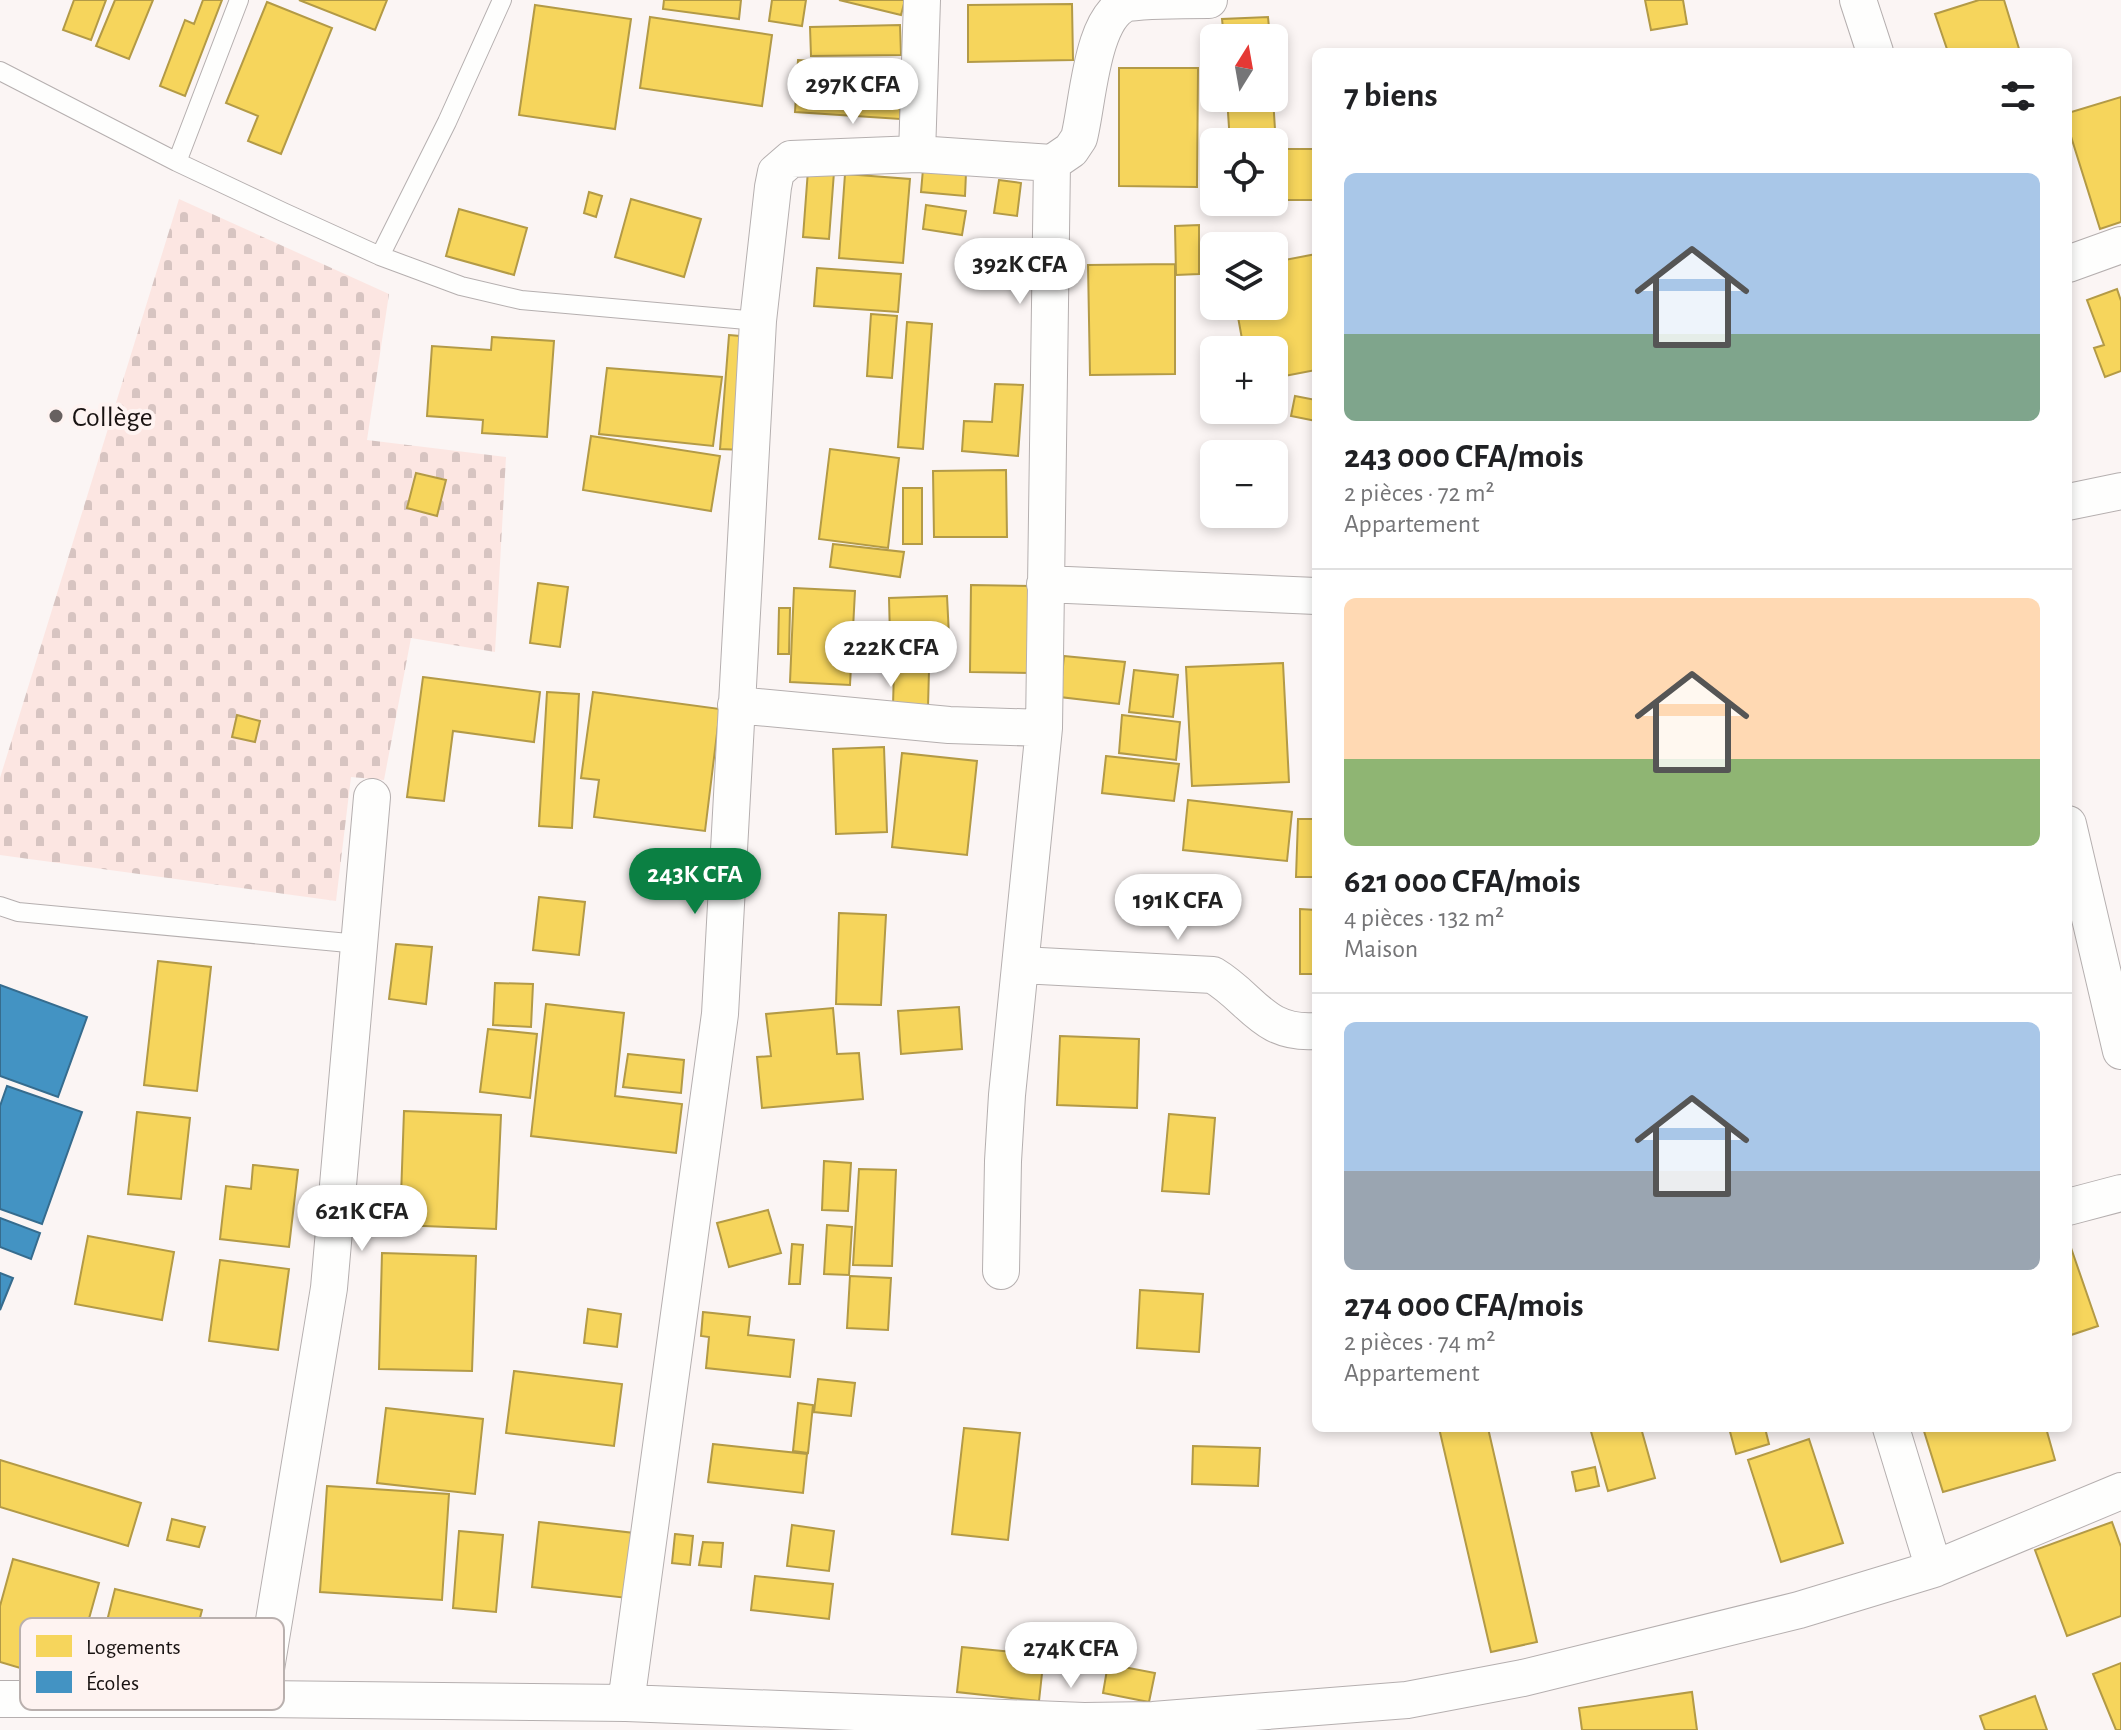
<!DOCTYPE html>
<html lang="fr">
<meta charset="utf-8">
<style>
:root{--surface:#fff;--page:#f6f6f6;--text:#202124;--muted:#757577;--line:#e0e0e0;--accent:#0b8043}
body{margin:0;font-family:"Alegreya Sans",sans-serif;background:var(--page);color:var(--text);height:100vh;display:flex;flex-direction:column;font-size:30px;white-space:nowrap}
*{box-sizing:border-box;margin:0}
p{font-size:26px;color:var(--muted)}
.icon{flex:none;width:44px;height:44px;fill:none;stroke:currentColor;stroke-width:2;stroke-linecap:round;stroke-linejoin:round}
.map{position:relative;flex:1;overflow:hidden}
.side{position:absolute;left:1312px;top:48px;width:760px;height:1384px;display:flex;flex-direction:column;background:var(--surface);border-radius:12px;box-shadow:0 4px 12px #0003}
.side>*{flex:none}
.needle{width:52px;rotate:11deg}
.controls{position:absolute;left:1200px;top:24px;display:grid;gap:16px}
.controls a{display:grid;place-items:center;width:88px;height:88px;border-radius:12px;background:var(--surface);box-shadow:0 4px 12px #0003;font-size:40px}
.price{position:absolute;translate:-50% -68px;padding:0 18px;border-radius:28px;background:#fff;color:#222;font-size:26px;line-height:52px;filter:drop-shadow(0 2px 4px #0008)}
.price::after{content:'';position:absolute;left:50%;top:48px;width:24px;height:18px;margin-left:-12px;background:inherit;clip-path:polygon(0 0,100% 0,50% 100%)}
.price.on{background:var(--accent);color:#fff}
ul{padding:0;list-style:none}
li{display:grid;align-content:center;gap:16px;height:424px;padding:0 32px}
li+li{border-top:2px solid var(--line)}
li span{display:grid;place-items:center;height:248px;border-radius:12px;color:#555}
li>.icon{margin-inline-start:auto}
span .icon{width:144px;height:144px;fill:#fffc;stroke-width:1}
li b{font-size:34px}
h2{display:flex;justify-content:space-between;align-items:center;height:96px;padding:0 32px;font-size:34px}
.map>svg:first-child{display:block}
</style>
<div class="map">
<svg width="2121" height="1730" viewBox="0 0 2121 1730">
<defs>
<pattern id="cemetery-stones" width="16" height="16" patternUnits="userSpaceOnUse" patternTransform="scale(2)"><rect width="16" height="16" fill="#fce6e2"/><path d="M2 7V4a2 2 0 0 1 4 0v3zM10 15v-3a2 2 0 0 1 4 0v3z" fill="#d7c4c1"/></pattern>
</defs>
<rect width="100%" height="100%" fill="#fbf5f4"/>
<!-- cemetery -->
<path fill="url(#cemetery-stones)" d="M 179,199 L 389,294 L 367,440 L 506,457 L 495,652 L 411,638 L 384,780 L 351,777 L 336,901 L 0,855 L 0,778 Z"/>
<!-- homes -->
<path fill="#f6d55c" stroke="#b39a46" stroke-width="2" d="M 74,0 L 106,0 L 91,40 L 63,30 Z
M 115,0 L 153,0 L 129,59 L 96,46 Z
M 203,0 L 222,0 L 185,96 L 160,86 L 185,20 L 194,24 Z
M 299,0 L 387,0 L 375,30 Z
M 664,0 L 741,0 L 739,19 L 663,9 Z
M 772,0 L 806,0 L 802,26 L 769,21 Z
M 839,0 L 905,0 L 901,15 Z
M 1645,0 L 1683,0 L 1687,24 L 1651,30 Z
M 1979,0 L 2004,0 L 2020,52 L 1948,52 L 1935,14 Z
M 267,2 L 332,28 L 281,154 L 248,141 L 258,116 L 226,103 Z
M 1072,4 L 1073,60 L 968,62 L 968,5 Z
M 535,5 L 631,19 L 615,129 L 519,115 Z
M 650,17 L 772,35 L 762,106 L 640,88 Z
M 1268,17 L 1270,38 L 1224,38 L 1222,19 Z
M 900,25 L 901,55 L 811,56 L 810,27 Z
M 798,60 L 904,67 L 900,119 L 795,112 Z
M 1119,68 L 1198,68 L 1197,187 L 1119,186 Z
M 2121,97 L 2121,222 L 2100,229 L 2068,127 L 2068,113 Z
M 1227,98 L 1273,98 L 1276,145 L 1274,142 L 1230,142 Z
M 1287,149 L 1316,149 L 1316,200 L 1287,200 Z
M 923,169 L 966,173 L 965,196 L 921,192 Z
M 808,170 L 834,172 L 829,239 L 803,237 Z
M 845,174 L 910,179 L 903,263 L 839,258 Z
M 999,180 L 1021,183 L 1017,216 L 994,213 Z
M 589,192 L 602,196 L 596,217 L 584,213 Z
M 631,199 L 701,219 L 684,277 L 615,257 Z
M 926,205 L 966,211 L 962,235 L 923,229 Z
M 459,209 L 527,228 L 514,275 L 446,256 Z
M 1199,225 L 1199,274 L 1176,275 L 1175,226 Z
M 1316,254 L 1316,370 L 1274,378 L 1274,350 L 1244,350 L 1236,306 L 1274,306 L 1274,262 Z
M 1175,264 L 1175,374 L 1090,375 L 1088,265 Z
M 817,268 L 901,274 L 898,312 L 814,306 Z
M 2117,289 L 2121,301 L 2121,371 L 2105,377 L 2094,348 L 2104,345 L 2087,300 Z
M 871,314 L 897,316 L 892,378 L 867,376 Z
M 907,322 L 932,324 L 923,449 L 898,447 Z
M 729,335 L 751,337 L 743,450 L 720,449 Z
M 492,337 L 554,341 L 547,437 L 482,433 L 483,420 L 427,416 L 432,346 L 491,350 Z
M 607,368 L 722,377 L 713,446 L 599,434 Z
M 995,384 L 1023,385 L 1018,456 L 962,451 L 964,421 L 992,422 Z
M 1295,396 L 1316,400 L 1316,421 L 1291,416 Z
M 591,436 L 720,456 L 711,511 L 583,490 Z
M 1238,442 L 1268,442 L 1269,454 L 1238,454 Z
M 830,449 L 899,458 L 888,548 L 819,539 Z
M 1006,470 L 1007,537 L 934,537 L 933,471 Z
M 416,473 L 446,480 L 437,516 L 407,508 Z
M 903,488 L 922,488 L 922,544 L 903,544 Z
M 833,544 L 904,552 L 900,577 L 830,567 Z
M 538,583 L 568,587 L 560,647 L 530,643 Z
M 971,585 L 1032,586 L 1030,673 L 970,672 Z
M 794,588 L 855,591 L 850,685 L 790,682 Z
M 947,596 L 949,636 L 890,637 L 889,598 Z
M 779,608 L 790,608 L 789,654 L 778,654 Z
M 1064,656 L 1125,662 L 1119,704 L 1060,697 Z
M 1283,663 L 1289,782 L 1192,786 L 1186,667 Z
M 894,669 L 929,670 L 928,707 L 893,706 Z
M 1134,670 L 1178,675 L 1173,717 L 1129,712 Z
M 423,677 L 540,692 L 534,742 L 453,731 L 444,801 L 407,797 Z
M 547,692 L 579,694 L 572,828 L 539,826 Z
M 593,692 L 720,709 L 705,831 L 594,817 L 599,780 L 581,778 Z
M 237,715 L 260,721 L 255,742 L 232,737 Z
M 1122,715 L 1180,722 L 1176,760 L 1119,753 Z
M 884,747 L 887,832 L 836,834 L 833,749 Z
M 902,753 L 977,761 L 967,855 L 892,847 Z
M 1106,756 L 1179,764 L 1174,801 L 1102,793 Z
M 1188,800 L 1292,812 L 1287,861 L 1183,850 Z
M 1298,819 L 1316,819 L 1316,877 L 1296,877 Z
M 539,897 L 585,902 L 579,955 L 533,950 Z
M 1300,909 L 1316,910 L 1316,974 L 1300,974 Z
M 839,913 L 886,915 L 881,1005 L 836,1004 Z
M 396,944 L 432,947 L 426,1004 L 389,999 Z
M 158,961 L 211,967 L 197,1091 L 144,1085 Z
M 495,983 L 533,984 L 531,1027 L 493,1025 Z
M 546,1004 L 624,1013 L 615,1096 L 682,1104 L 676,1153 L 531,1136 Z
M 959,1007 L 962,1049 L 901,1054 L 898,1011 Z
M 833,1008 L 837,1054 L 859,1053 L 863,1099 L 762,1108 L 757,1057 L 771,1056 L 766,1014 Z
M 488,1029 L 537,1034 L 530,1098 L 480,1092 Z
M 1060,1036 L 1139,1039 L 1137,1108 L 1057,1105 Z
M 628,1054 L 684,1060 L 681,1093 L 623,1087 Z
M 404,1111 L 501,1115 L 496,1229 L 400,1225 Z
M 137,1112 L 190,1118 L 181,1199 L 128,1194 Z
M 1169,1114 L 1215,1118 L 1209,1194 L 1162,1191 Z
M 824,1161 L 851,1163 L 848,1211 L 822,1210 Z
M 253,1165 L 298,1170 L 289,1247 L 220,1239 L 226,1186 L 251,1189 Z
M 859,1169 L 896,1170 L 892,1266 L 853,1265 Z
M 768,1210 L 781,1253 L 729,1267 L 717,1223 Z
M 827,1225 L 852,1227 L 849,1275 L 824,1274 Z
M 88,1236 L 174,1252 L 162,1320 L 75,1304 Z
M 792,1244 L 803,1245 L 800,1284 L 789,1284 Z
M 2070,1245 L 2098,1326 L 2068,1336 L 2068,1246 Z
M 382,1253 L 476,1256 L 472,1371 L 379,1369 Z
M 220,1260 L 289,1269 L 278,1350 L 209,1341 Z
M 850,1276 L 891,1278 L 888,1330 L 847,1328 Z
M 1140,1290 L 1203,1294 L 1199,1352 L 1137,1348 Z
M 588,1309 L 621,1314 L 617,1347 L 584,1343 Z
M 703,1312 L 750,1317 L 748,1335 L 794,1340 L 790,1377 L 706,1368 L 709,1337 L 701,1336 Z
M 514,1371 L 622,1384 L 614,1446 L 506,1433 Z
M 818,1379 L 855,1383 L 851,1416 L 814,1412 Z
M 798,1403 L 813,1405 L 808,1453 L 793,1451 Z
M 386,1408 L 483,1419 L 475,1494 L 377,1483 Z
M 964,1428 L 1020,1433 L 1008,1540 L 952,1534 Z
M 1439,1428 L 1488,1428 L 1537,1642 L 1491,1652 Z
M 1590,1428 L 1641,1428 L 1655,1478 L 1608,1491 Z
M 1729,1428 L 1765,1428 L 1769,1444 L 1736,1454 Z
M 1923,1428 L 2046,1428 L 2055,1460 L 1943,1492 Z
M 1809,1439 L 1843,1543 L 1781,1562 L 1748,1460 Z
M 713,1444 L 807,1454 L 803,1493 L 708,1482 Z
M 1193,1446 L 1260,1448 L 1258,1486 L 1192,1484 Z
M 0,1460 L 141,1503 L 128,1546 L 0,1507 Z
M 1595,1467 L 1599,1486 L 1576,1491 L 1572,1472 Z
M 327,1486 L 449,1494 L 442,1600 L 320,1592 Z
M 172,1519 L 205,1527 L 199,1547 L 167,1540 Z
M 539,1522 L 634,1533 L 627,1598 L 532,1587 Z
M 2112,1522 L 2121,1547 L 2121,1616 L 2067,1636 L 2035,1550 Z
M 792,1525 L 834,1531 L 829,1571 L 787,1566 Z
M 459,1531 L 503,1535 L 496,1612 L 453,1608 Z
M 675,1534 L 693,1536 L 690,1565 L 672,1563 Z
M 703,1542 L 723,1543 L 721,1567 L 699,1565 Z
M 13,1559 L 99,1583 L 74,1672 L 47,1665 L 44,1675 L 0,1662 L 0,1606 Z
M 755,1576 L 833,1584 L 829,1619 L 751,1610 Z
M 115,1589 L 202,1610 L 183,1683 L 97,1661 Z
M 962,1647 L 1044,1655 L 1039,1701 L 957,1692 Z
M 2121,1663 L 2121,1730 L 2116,1730 L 2093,1674 Z
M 1108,1664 L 1155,1673 L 1149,1702 L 1103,1693 Z
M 1692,1692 L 1697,1730 L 1582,1730 L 1579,1708 Z
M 2035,1696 L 2047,1730 L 1985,1730 L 1980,1716 Z"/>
<!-- schools -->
<path fill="#4393c3" stroke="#366c8e" stroke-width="2" d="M 0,985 L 87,1017 L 58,1097 L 0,1076 Z
M 7,1086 L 82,1112 L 42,1224 L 0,1209 L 0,1106 Z
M 0,1218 L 40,1233 L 31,1259 L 0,1247 Z
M 0,1273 L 13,1278 L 0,1310 Z"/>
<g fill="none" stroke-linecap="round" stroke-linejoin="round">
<!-- service casing -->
<g stroke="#b5afaf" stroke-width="20">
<path id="service" d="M 0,71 L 177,162 L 283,212 L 380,256 L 461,286 L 521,300 L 758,321
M 177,162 L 239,0
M 380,256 L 447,122 L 502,0
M 0,906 L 18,912 L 359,944"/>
</g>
<!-- minor casing -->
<g stroke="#b5afaf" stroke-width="38">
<path id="minor" d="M 922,0 L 917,154 L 1052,163 L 1044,728 L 1007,1095 L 1003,1161 L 1001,1271
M 1858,0 L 1875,52
M 1052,163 L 1071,150 L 1079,138 C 1088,104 1091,15 1128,3 C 1152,0 1184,0 1209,0
M 2068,264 L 2121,245
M 2068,502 L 2121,491
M 1045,584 L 1316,596
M 736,705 L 949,725 L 1044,728
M 2068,824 L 2121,1051
M 1021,965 L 1213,975 C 1253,999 1263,1035 1316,1031
M 2068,1207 L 2121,1193
M 1891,1428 L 1934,1569
M 0,1699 L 261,1699 L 626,1703 L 1084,1721 L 1153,1720 L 1407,1700 L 1523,1678 L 1799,1610 L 1934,1569 L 2121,1491
M 261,1699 L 329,1288 L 372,797
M 626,1703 L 720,1014 L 758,321 L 773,187 L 776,172 L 791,159 L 917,154"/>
</g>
<!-- service -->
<use href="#service" stroke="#fefefd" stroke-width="18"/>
<!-- minor -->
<use href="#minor" stroke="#fefefd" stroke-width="36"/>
</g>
<!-- markers -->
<circle fill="#676160" stroke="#fef3f1" stroke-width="3" cx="56" cy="416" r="8"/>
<g text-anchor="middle" stroke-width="8" stroke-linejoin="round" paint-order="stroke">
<!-- poi labels -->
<g font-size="28" fill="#181211" stroke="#fef3f1" text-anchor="start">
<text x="72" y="426">Collège</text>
</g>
</g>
<!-- legend -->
<rect x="20" y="1618" width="264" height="92" rx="12" fill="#fef3f1" stroke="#b9b0ae" stroke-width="2"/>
<rect x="36" y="1635" width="36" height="22" fill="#f6d55c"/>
<rect x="36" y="1671" width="36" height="22" fill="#4393c3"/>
<g font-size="22" fill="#181211">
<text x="86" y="1654">Logements</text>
<text x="86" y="1690">Écoles</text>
</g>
</svg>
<div class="controls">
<a><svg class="needle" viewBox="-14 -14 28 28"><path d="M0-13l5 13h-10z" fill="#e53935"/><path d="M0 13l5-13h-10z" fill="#757577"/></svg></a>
<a><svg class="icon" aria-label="locate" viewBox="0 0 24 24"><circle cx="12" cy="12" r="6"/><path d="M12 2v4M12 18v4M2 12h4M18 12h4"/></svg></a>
<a><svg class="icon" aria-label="layers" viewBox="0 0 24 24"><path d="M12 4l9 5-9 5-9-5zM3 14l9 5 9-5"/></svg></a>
<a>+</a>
<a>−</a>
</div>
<b class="price" style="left:853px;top:126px">297K CFA</b>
<b class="price" style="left:1020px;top:306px">392K CFA</b>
<b class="price" style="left:891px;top:689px">222K CFA</b>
<b class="price on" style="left:695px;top:916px">243K CFA</b>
<b class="price" style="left:1178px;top:942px">191K CFA</b>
<b class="price" style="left:362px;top:1253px">621K CFA</b>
<b class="price" style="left:1071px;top:1690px">274K CFA</b>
<section class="side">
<h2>7 biens<svg class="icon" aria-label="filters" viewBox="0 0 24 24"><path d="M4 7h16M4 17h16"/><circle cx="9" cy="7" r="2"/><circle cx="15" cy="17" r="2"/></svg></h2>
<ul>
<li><span style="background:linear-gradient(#a9c7e8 65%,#7fa58c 0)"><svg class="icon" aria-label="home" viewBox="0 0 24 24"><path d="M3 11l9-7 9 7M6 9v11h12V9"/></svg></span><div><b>243 000 CFA/mois</b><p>2 pièces · 72 m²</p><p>Appartement</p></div></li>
<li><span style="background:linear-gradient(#ffd9b3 65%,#8fb573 0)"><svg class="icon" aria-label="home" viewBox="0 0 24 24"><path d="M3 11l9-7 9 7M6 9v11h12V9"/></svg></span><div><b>621 000 CFA/mois</b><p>4 pièces · 132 m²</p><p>Maison</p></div></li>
<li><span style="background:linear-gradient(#a9c7e8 60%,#9aa5b1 0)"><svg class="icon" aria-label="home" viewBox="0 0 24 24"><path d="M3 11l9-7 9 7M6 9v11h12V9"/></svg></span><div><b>274 000 CFA/mois</b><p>2 pièces · 74 m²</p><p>Appartement</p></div></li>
</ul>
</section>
</div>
